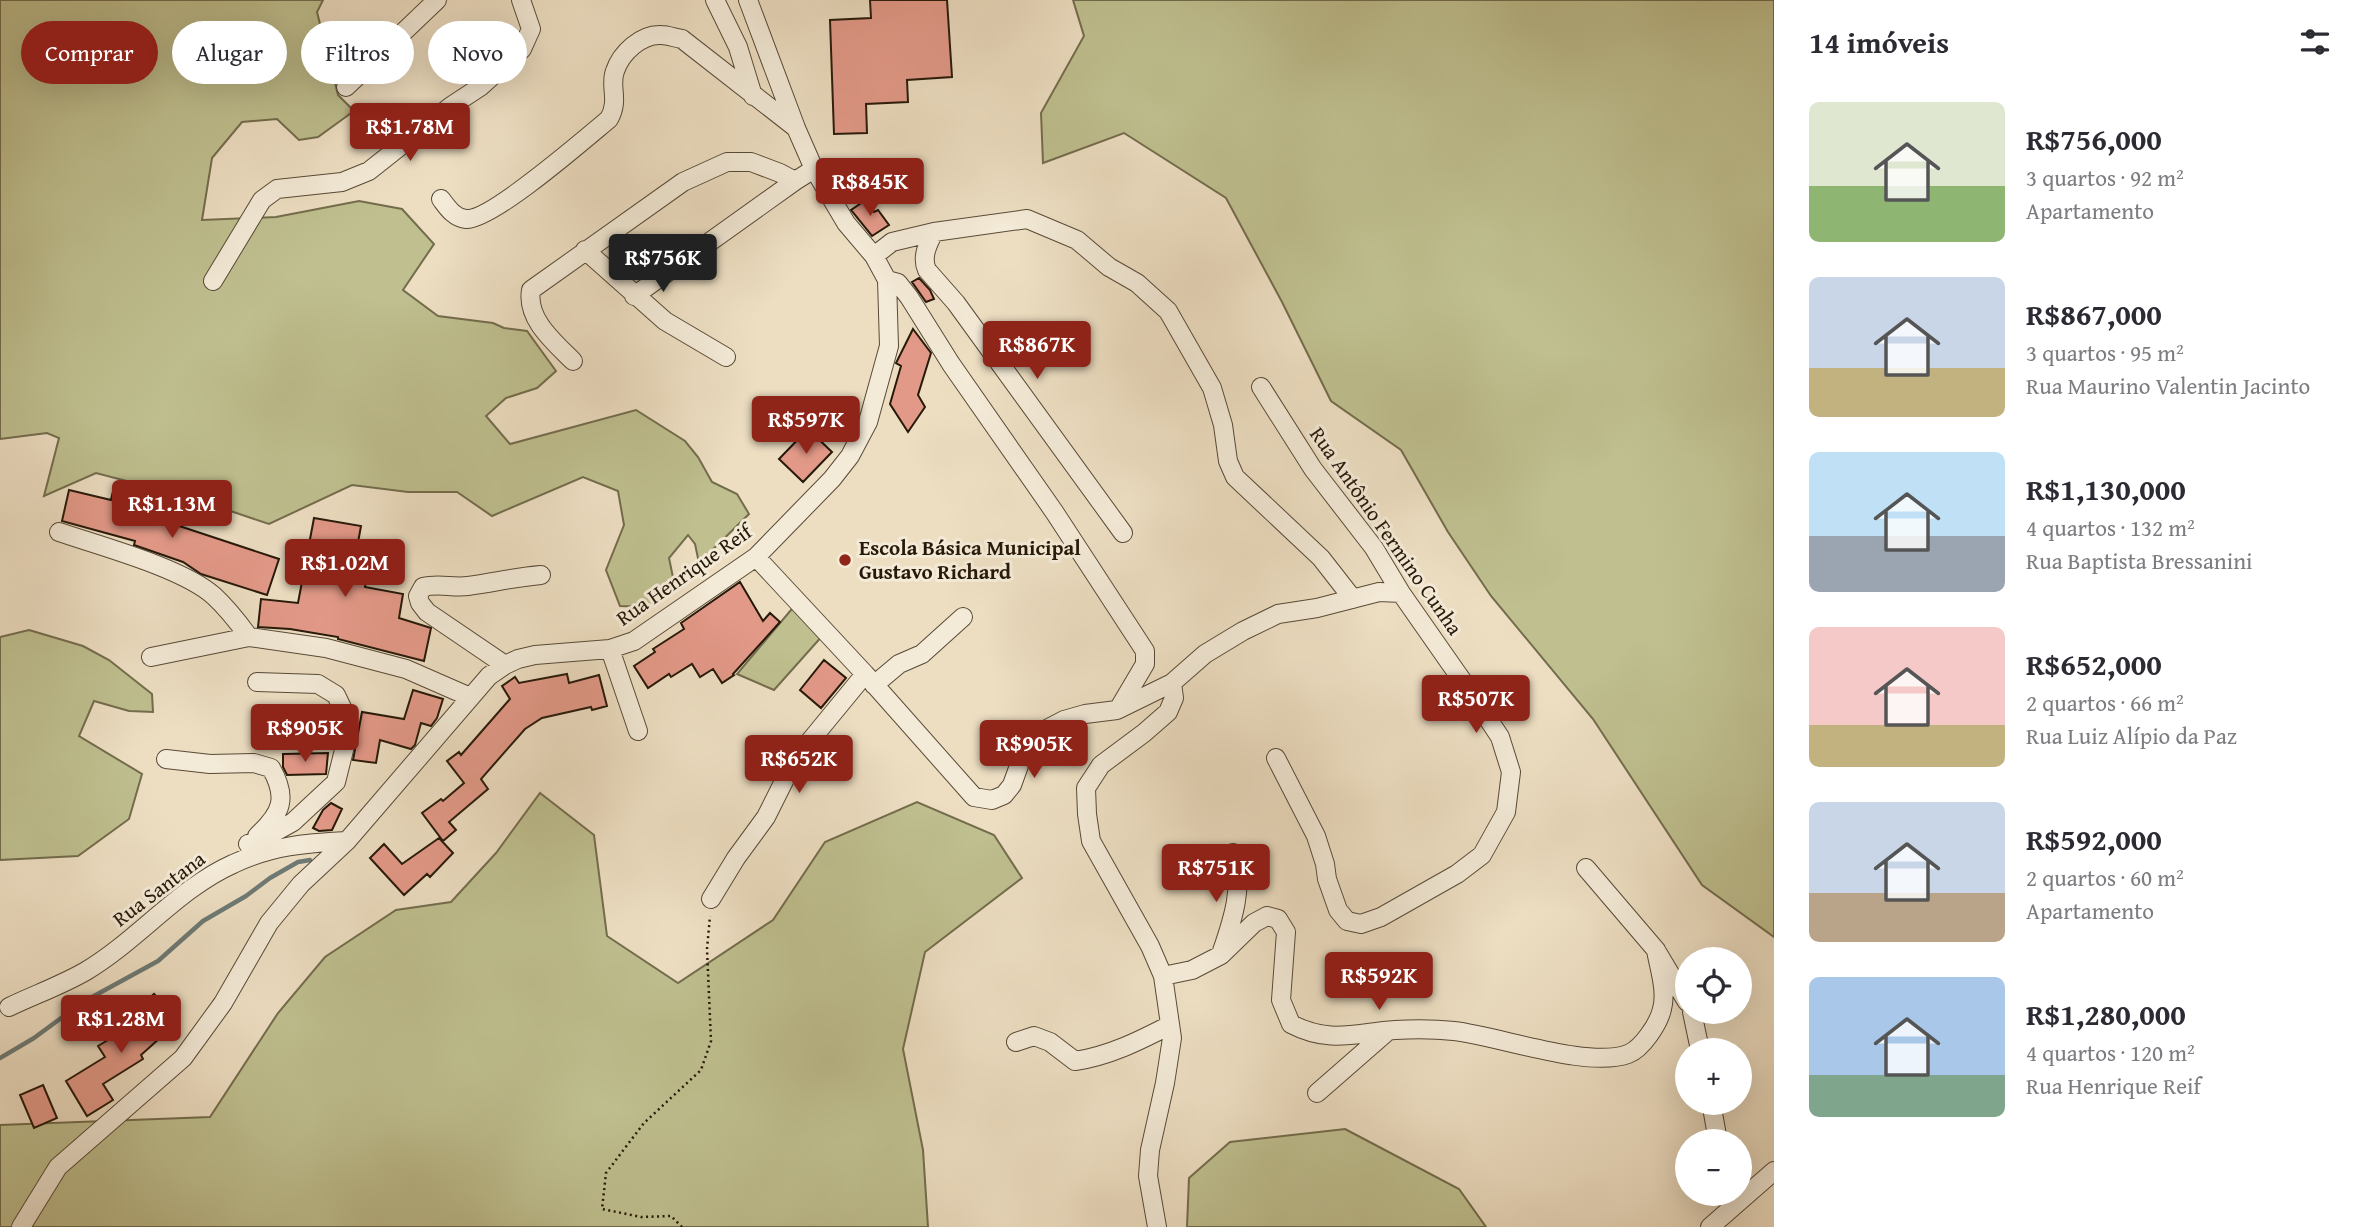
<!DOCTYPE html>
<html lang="pt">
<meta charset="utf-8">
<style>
:root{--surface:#fff;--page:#f7f7f7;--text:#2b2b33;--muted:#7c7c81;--accent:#8f2418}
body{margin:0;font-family:"Gentium Book Plus",serif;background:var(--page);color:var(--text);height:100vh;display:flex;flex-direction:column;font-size:26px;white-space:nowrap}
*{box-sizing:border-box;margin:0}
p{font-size:23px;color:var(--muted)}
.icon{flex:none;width:38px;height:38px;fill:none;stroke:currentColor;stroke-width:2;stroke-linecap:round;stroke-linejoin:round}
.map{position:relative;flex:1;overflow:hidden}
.side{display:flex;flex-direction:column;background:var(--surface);width:595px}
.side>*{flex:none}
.guide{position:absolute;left:21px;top:21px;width:665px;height:63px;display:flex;gap:14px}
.fabs{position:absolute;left:1675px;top:947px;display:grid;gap:14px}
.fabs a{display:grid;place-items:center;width:77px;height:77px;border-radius:50%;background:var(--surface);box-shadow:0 7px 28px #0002;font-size:35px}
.price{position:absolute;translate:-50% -60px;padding:0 16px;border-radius:7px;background:var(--accent);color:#fff;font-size:23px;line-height:46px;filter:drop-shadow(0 2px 4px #0008)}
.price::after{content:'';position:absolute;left:50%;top:42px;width:21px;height:16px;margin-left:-10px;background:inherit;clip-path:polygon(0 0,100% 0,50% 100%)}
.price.current{background:#222;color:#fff}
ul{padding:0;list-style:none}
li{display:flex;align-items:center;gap:21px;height:175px;padding:0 35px}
li span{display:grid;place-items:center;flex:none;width:196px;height:140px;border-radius:10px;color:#555}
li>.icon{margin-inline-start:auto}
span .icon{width:84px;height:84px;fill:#fffc;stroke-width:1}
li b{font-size:30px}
h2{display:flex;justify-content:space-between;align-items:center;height:84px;padding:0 35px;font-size:30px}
.chip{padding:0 24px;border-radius:32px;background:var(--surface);box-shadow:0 7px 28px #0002;font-size:24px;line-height:63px}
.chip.current{background:var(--accent);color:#fff}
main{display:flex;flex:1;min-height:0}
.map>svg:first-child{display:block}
</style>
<main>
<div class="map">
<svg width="1774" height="1227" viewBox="0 0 1774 1227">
<rect width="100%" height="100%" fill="#eddec2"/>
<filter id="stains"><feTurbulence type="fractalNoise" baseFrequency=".00286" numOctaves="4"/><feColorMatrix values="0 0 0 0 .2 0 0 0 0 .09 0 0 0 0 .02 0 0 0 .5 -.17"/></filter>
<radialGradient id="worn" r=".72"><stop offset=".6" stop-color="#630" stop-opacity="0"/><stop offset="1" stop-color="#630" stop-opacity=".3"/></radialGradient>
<!-- green -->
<path fill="#bfbf8f" stroke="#736c4c" stroke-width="2" d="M 0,0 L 323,0 L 317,12 L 338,95 L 354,111 L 318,137 L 299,140 L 277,119 L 242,122 L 212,158 L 202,220 L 276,217 L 359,201 L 402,209 L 434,244 L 403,290 L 438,316 L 493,323 L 504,328 L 527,331 L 556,371 L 537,388 L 506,398 L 486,416 L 510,444 L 636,410 L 685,441 L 698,457 L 712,482 L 737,494 L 749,514 L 699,563 L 695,544 L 688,535 L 669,558 L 675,587 L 648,607 L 620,606 L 606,570 L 624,525 L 618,491 L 583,477 L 492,516 L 457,492 L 408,492 L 352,485 L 269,524 L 192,498 L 96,473 L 44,496 L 59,438 L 47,433 L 0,439 Z
M 1073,0 L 1774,0 L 1774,937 L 1702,885 L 1593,719 L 1491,596 L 1448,532 L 1401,450 L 1331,401 L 1282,302 L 1226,198 L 1124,133 L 1043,163 L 1041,113 L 1084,36 Z
M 796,604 L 824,634 L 774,690 L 737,674 Z
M 29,630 L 83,646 L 109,660 L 152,694 L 153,712 L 129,711 L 94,701 L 79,736 L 142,774 L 129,819 L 78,856 L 0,860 L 0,637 Z
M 540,793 L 594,835 L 607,936 L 678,983 L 773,920 L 825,842 L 917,802 L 994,835 L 1022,878 L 925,952 L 903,1049 L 923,1150 L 928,1227 L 0,1227 L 0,1125 L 210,1117 L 278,1013 L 325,957 L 396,910 L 451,902 L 496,853 Z
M 1345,1129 L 1459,1189 L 1486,1227 L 1187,1227 L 1189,1178 L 1230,1142 Z"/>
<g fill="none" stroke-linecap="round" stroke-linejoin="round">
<!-- stream -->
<path stroke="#6d7a74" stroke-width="4.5" d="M 0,1058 L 34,1038 L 83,1002 L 158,961 L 203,921 L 246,896 L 270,878 L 298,862 L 310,860"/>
</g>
<!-- building -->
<path fill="#e39988" stroke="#271909" stroke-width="2" d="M 870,0 L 947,0 L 952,77 L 907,80 L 908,102 L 866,104 L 867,133 L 834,134 L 830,20 L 871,18 Z
M 866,200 L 874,212 L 878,210 L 889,225 L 872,236 L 851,210 Z
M 919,278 L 930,290 L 934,299 L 926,302 L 912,282 Z
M 913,329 L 931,353 L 918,395 L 925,407 L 908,432 L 890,404 L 901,366 L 896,363 Z
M 808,429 L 832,452 L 803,482 L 779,459 Z
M 114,487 L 137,492 L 134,508 L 140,510 L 140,513 L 279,559 L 267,595 L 201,574 L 183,562 L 134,545 L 135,541 L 62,521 L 69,490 L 111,500 Z
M 314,518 L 361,526 L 355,559 L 369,562 L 365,587 L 403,594 L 399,618 L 431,628 L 424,661 L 338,639 L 338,637 L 290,629 L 258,627 L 261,599 L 298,603 Z
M 740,582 L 763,621 L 770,613 L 780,622 L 733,674 L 734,675 L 722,683 L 713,669 L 700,677 L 692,664 L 671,677 L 669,674 L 648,688 L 634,666 L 655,652 L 653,649 L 684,629 L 681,623 Z
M 824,660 L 846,678 L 821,708 L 800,690 Z
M 567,674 L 569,683 L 599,675 L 607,706 L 592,710 L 591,707 L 542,718 L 525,729 L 481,779 L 488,789 L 449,822 L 456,830 L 443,841 L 422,813 L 441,799 L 443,801 L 464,783 L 447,761 L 459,752 L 461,755 L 510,699 L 502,686 L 515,677 L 519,683 Z
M 413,690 L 443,699 L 437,718 L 431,726 L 421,723 L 415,745 L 411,749 L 380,740 L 376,763 L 353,760 L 362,712 L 404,719 Z
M 328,753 L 326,774 L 287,775 L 283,767 L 283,754 Z
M 331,803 L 342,809 L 332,830 L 319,831 L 313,828 L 323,810 Z
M 439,838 L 453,853 L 430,877 L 427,874 L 404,895 L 370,858 L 384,844 L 402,864 Z
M 154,994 L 179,1021 L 141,1055 L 143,1059 L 103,1084 L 113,1100 L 87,1116 L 66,1081 L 105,1057 L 98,1046 L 128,1028 L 145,1012 L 140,1007 Z
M 43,1085 L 57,1118 L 34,1128 L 20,1095 Z"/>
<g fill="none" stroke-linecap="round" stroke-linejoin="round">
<!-- minor casing -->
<g stroke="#584a37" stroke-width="20">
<path id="minor" d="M 715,0 L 738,47 L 753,96
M 346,87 L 437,0
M 441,199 C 447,207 454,218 466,219 C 491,221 586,138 609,119 C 620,99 609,87 615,71 C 621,53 641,34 661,35 C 668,35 675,38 682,39 L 796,128
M 934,232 C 928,244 921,257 927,270 L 956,303 L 1123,533
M 585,250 L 665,321 L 726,357
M 874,256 L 892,242 L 934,232 L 1027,219 L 1077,240 L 1109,267 L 1137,283 L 1168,311 L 1212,388 L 1223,425 L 1228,461 L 1235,477 L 1321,558 L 1353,599
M 887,280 L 898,283 L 909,297 L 951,364 L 1055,513 L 1145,651 L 1145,664 L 1119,708
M 213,281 L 262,200 L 277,189 L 342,182 L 369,171 L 451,106 L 480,87 L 522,49 L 531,29 L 521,0
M 634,296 L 795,181
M 573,361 C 554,342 526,319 531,290 L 683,182 L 727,162 L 751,162 L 780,173 L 795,181 L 814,169
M 1261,387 L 1313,469 L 1374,548 L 1401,593 L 1473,696 L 1500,737 L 1511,772 L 1506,812 L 1482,855 L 1457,874 L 1381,917 L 1361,924 L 1347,921 L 1338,910 L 1327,879 L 1325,864 L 1316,836 L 1276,758
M 59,532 C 100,546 183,568 214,596 C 227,608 238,622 249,637 L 326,648 L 406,669 L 470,697
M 756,557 L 865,674 L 974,797 L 992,800 L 1004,795 L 1012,785 L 1025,749 L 1043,731 L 1064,720 L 1085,714 L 1117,710 L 1172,683 L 1205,654 L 1243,631 L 1278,614 L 1317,608 L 1379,592 L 1401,593
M 610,649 L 638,731
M 151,657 L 249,637
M 505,665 L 427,612 L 420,603 L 418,596 L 423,587 C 439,583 452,588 468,586 C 492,583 516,577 541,575
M 874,685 L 899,664 L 922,654 L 963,617
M 166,759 L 210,764 L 254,763 L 271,768 C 288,798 282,813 257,836
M 248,844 L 266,837 L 293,822 L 336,782 L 344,750 L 346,716 L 336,695 L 318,684 L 257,682
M 1586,868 L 1656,950 L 1687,1002
M 711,899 L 736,858 L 766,817 L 785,779 L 810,741 L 865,674
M 1222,951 C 1233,919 1244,886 1233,853
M 1163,976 L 1192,970 L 1221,955 L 1254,923 L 1267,916 L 1278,919 L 1286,932 L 1281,1000 L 1291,1024 C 1330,1044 1354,1033 1395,1030 C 1414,1029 1435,1029 1454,1031 C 1499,1036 1588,1069 1628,1054 C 1642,1049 1659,1023 1662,1009 C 1667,991 1659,968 1656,950
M 9,1007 C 34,995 62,985 86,971 C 138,940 179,888 233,864 C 271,846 306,843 347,841
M 1692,1012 L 1700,1050
M 1016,1042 L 1034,1036 L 1050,1042 L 1075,1061 C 1109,1056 1139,1041 1170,1025
M 1317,1093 L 1388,1031
M 1711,1102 L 1718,1141
M 21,1227 L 58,1167 L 183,1058 L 223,1003 L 269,923 L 301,884 L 347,841 L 489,676 L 505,665 L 518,659 L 535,655 L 610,649 L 634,641 L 756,557 L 832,479 L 850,456 L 868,422 L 889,346 L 887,280 L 874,256 L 846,223 L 814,169 L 796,128 L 748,0
M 1157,1227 L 1148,1176 L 1150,1150 L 1165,1083 L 1172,1038 L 1163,976 L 1150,946 L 1091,841 L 1087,814 L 1086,788 L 1101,765 L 1144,733 L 1168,712 L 1174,698 L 1172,683
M 1710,1227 L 1774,1171"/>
</g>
<!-- path -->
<path stroke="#271909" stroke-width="2.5" stroke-dasharray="2 3.5" stroke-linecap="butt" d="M 682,1227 L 671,1216 L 641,1217 L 602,1209 L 606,1173 L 644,1123 L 701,1070 L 711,1041 L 707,949 L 710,916"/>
<!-- minor -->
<use href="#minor" stroke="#f3ead7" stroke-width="18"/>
</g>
<!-- markers -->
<circle fill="#8f2418" stroke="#f3ead7" stroke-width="2.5" cx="845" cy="560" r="7"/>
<g text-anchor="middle" stroke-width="6" stroke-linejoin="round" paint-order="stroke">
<!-- street labels -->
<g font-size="21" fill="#271909" stroke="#f3ead7">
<text transform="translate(1386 531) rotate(55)" y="7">Rua Antônio Fermino Cunha</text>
<text transform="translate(684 575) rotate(-35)" y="7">Rua Henrique Reif</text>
<text transform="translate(159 889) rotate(-37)" y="7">Rua Santana</text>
</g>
<!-- poi labels -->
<g font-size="21" font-weight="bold" fill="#271909" stroke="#f3ead7" text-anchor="start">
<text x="859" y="555">Escola Básica Municipal<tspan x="859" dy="24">Gustavo Richard</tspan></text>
</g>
</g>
<rect width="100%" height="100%" filter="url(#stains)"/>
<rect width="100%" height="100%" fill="url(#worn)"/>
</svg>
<div class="fabs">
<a><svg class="icon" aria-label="locate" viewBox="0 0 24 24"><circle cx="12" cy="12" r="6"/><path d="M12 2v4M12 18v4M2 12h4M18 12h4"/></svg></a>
<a>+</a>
<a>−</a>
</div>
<b class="price" style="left:410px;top:163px">R$1.78M</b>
<b class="price" style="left:870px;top:218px">R$845K</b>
<b class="price current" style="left:663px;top:294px">R$756K</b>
<b class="price" style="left:1037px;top:381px">R$867K</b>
<b class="price" style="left:806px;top:456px">R$597K</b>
<b class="price" style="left:172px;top:540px">R$1.13M</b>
<b class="price" style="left:345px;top:599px">R$1.02M</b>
<b class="price" style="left:1476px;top:735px">R$507K</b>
<b class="price" style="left:305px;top:764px">R$905K</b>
<b class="price" style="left:1034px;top:780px">R$905K</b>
<b class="price" style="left:799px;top:795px">R$652K</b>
<b class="price" style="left:1216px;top:904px">R$751K</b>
<b class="price" style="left:1379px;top:1012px">R$592K</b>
<b class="price" style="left:121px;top:1055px">R$1.28M</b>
<div class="guide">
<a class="chip current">Comprar</a>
<a class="chip">Alugar</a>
<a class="chip">Filtros</a>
<a class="chip">Novo</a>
</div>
</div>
<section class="side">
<h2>14 imóveis<svg class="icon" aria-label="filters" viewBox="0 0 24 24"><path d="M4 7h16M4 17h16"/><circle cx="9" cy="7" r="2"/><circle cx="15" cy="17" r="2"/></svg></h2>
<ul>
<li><span style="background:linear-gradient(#dfe7d0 60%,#8fb573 0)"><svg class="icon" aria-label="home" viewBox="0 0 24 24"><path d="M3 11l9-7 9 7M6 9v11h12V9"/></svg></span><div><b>R$756,000</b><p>3 quartos · 92 m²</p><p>Apartamento</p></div></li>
<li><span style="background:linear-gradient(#c9d6e8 65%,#c2b280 0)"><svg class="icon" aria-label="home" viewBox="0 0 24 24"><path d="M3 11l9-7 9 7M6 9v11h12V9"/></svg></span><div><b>R$867,000</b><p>3 quartos · 95 m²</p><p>Rua Maurino Valentin Jacinto</p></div></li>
<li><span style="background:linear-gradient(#bfe0f5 60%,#9aa5b1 0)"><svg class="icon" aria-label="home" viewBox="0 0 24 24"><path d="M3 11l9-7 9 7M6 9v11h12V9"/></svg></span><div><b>R$1,130,000</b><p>4 quartos · 132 m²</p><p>Rua Baptista Bressanini</p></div></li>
<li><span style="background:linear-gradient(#f6c9c9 70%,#c2b280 0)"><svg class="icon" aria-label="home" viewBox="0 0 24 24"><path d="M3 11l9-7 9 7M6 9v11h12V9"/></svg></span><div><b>R$652,000</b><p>2 quartos · 66 m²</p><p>Rua Luiz Alípio da Paz</p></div></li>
<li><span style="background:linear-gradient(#c9d6e8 65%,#b9a48a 0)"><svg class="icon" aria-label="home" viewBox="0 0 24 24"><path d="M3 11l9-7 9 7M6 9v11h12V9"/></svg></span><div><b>R$592,000</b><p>2 quartos · 60 m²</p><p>Apartamento</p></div></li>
<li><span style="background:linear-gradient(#a9c7e8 70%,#7fa58c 0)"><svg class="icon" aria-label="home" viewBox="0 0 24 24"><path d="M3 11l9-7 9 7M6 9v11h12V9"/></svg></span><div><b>R$1,280,000</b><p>4 quartos · 120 m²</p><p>Rua Henrique Reif</p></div></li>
</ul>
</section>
</main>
